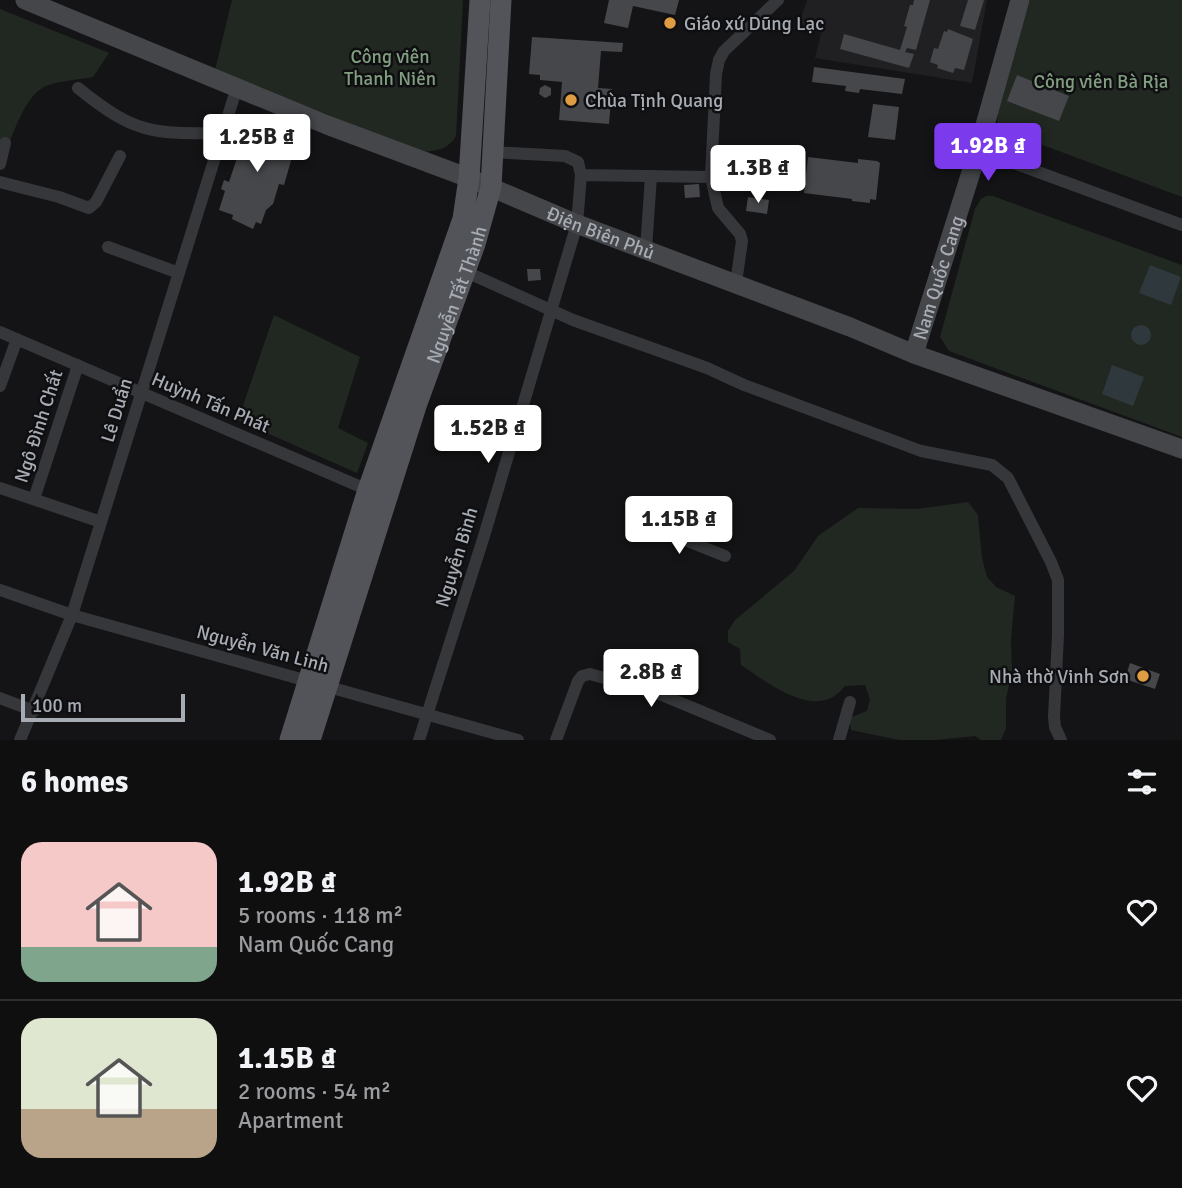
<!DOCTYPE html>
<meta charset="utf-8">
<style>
:root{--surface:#0f0f10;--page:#1d1d1e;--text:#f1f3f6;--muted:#9b9c9f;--line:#2f2f30;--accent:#7c3aed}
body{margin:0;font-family:Signika,sans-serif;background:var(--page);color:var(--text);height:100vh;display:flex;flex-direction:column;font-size:26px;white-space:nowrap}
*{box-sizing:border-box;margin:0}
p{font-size:23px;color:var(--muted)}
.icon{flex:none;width:38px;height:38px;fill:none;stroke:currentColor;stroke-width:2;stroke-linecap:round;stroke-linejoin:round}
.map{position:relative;height:740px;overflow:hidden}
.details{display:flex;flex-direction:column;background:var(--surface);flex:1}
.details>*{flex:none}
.scale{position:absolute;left:21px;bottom:18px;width:164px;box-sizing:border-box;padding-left:7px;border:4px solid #a7acb4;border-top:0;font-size:19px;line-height:24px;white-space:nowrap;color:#a7acb4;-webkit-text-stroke:5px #0f0f11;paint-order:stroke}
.price{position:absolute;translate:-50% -60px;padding:0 16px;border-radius:7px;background:#fff;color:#222;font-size:23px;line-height:46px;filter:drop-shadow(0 2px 4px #0008)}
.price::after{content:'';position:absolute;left:50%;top:42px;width:21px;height:16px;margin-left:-10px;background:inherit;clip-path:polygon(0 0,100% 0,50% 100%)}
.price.active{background:var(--accent);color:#fff}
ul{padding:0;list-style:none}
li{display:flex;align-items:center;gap:21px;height:175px;padding:0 21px}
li+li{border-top:2px solid var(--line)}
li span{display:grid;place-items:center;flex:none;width:196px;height:140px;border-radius:21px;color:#555}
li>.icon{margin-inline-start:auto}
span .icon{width:84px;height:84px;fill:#fffc;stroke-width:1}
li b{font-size:30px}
h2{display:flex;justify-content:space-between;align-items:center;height:84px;padding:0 21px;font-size:30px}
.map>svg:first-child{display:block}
</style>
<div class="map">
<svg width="1182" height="740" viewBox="0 0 1182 740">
<rect width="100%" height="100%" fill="#141416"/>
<!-- built -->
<path fill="#202022" d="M 807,0 L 987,0 L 972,83 L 815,58 L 821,34 L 799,24 Z"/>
<!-- green -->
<path fill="#212821" d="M 232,0 L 463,0 L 456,136 C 447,151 434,151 418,152 L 215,70 Z
M 1030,0 L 1182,0 L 1182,197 L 997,128 L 998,107 Z
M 0,9 L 109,53 L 93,77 C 81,79 52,82 44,87 C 24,97 12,138 3,158 L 0,156 Z
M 986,196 L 993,196 L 1182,265 L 1182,437 L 949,351 L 940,337 L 975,209 L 981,199 Z
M 274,315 L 360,357 L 338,428 L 368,443 L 357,473 L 238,420 Z
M 968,502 L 978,515 L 982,558 L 987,577 L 996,587 L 1015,596 L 1011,640 L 1012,671 L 1006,699 L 1006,728 L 1001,740 L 981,740 L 975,736 L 935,740 L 899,740 L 851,730 L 849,718 L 867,711 L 870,699 L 865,685 L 845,686 C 817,723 768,683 741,665 L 740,649 L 728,642 L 728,631 L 735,620 L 794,571 L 818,536 L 858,508 L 917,509 Z"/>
<!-- water -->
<path fill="#2f383d" d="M 1150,265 L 1181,277 L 1171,305 L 1139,293 Z
M1131 335a10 10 0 1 1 20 0a10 10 0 1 1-20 0Z
M 1112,365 L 1144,377 L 1133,406 L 1102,394 Z"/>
<!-- building -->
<path fill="#46474a" d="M 609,0 L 679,0 L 675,15 L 633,6 L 628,28 L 604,23 Z
M 914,0 L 930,0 L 916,50 L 907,48 L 905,52 L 914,54 L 909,68 L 840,49 L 844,34 L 900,50 L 907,27 L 904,26 L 910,5 L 913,5 Z
M 968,0 L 984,0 L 975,30 L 960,26 Z
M 948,29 L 973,39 L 964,70 L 955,68 L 953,73 L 937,68 L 938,65 L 930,62 L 934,48 L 938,49 L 944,31 L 947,32 Z
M 532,37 L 623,43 L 622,52 L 601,51 L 598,88 L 612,89 L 609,124 L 559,120 L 562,82 L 540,80 L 540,75 L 529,74 Z
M 814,67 L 905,79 L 902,94 L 860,89 L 859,93 L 845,91 L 846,86 L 812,82 Z
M 1017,75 L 1069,96 L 1059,121 L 1007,101 Z
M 545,85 L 551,88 L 551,95 L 545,98 L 539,94 L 540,88 Z
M 873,104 L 899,107 L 895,140 L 868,137 Z
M 249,116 L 254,119 L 254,127 L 297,140 L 284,185 L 279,184 L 273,204 L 266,210 L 261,224 L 256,222 L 253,229 L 232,219 L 233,215 L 219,210 L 225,191 L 221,189 L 224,180 L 229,182 L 246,131 L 240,127 L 240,119 Z
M 808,157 L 858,163 L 858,159 L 877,161 L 880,163 L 876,200 L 870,199 L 870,203 L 852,201 L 852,199 L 804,193 Z
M 699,184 L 700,197 L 685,198 L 684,185 Z
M 748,197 L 769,200 L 767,214 L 746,211 Z
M 527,269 L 540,269 L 541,280 L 528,281 Z
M 1130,663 L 1160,674 L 1155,689 L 1125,679 Z"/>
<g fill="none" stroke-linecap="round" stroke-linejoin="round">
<!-- street -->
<path stroke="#36373a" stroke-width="12" d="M 78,88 C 135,134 152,134 222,133
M 978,150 L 1182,225
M 0,164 L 5,143
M 581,175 L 711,177
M 0,182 L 59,197 L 89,208 L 96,202 L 120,156
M 108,247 L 179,273
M 646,249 L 651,176
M 464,271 L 573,320 L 707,368 L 744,385 L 921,451 L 992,465 L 1008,478 L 1051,562 L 1058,580 L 1058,635 L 1054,717 L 1055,727 L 1061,740
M 736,283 L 742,241 L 740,234 L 718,208 L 711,177 L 716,74 L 719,60 L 724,51 L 778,0
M 0,332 L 368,490
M 0,386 L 17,339
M 0,488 L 101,522
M 34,499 L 78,365
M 645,524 L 725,556
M 0,590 L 72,615 L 518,740
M 0,698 L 34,711
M 20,740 L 72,615 L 237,87
M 419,740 L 484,536 L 577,224 L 581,175 L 578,162 L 565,156 L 492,152
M 556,740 L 578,681 L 582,676 L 590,674 L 657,693 L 770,740
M 839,740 L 850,702"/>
<!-- secondary -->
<g stroke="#44464a" stroke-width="19">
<path id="s1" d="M 25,0 L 327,125 L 469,178 L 577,224 L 850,327 L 914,354 L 1182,449"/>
<path id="s2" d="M 914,354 L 978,150 L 1020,0"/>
</g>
<!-- primary -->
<g stroke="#525459" stroke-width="21">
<path d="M 290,740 L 368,490 L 463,219 L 469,178 L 480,0"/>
<path id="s3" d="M 310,740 L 416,406 L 475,244 L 491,187 L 501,0"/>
</g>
</g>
<!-- markers -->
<g fill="#de9c43" stroke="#0f0f11" stroke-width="2.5">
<circle cx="670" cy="23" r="7"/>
<circle cx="571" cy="100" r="7"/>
<circle cx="1143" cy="676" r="7"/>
</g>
<g text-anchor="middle" stroke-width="5" stroke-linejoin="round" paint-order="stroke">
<!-- poi labels -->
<g font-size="19" fill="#a7acb4" stroke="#0f0f11" text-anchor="start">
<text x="684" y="30">Giáo xứ Dũng Lạc</text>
<text x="585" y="107">Chùa Tịnh Quang</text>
<text x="1129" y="683" text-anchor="end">Nhà thờ Vinh Sơn</text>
</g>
<!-- park labels -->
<g font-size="19" fill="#819e80" stroke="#0f0f11">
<text x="390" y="63">Công viên<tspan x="390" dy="22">Thanh Niên</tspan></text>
<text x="1101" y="88">Công viên Bà Rịa</text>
</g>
<!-- street labels -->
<g font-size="19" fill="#a7acb4" stroke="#0f0f11">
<text dy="7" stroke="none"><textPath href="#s1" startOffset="621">Điện Biên Phủ</textPath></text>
<text dy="7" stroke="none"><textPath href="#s2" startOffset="80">Nam Quốc Cang</textPath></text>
<text dy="7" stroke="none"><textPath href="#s3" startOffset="469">Nguyễn Tất Thành</textPath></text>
<text transform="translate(211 402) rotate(23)" y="7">Huỳnh Tấn Phát</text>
<text transform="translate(116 410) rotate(-73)" y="7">Lê Duẩn</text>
<text transform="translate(38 426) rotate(-72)" y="7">Ngô Đình Chất</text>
<text transform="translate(456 557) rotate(-73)" y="7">Nguyễn Bình</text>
<text transform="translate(263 648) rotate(15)" y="7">Nguyễn Văn Linh</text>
</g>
</g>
</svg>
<div class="scale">100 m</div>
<b class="price" style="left:257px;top:174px">1.25B ₫</b>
<b class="price active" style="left:988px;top:183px">1.92B ₫</b>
<b class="price" style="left:758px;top:205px">1.3B ₫</b>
<b class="price" style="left:488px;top:465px">1.52B ₫</b>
<b class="price" style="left:679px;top:556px">1.15B ₫</b>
<b class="price" style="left:651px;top:709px">2.8B ₫</b>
</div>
<section class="details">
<h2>6 homes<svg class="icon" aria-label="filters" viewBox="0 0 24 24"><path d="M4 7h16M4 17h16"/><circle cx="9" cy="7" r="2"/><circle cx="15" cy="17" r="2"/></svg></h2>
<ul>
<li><span style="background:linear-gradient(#f6c9c9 75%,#7fa58c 0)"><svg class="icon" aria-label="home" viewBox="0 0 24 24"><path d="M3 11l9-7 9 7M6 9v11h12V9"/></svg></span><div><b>1.92B ₫</b><p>5 rooms · 118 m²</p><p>Nam Quốc Cang</p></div><svg class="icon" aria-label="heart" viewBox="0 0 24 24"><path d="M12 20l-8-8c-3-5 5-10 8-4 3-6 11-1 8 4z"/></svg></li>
<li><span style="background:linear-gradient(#dfe7d0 65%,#b9a48a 0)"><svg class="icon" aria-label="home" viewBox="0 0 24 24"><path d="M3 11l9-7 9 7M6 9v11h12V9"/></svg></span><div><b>1.15B ₫</b><p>2 rooms · 54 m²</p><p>Apartment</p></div><svg class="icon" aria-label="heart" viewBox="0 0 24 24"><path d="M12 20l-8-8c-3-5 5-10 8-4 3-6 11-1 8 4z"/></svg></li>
</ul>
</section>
